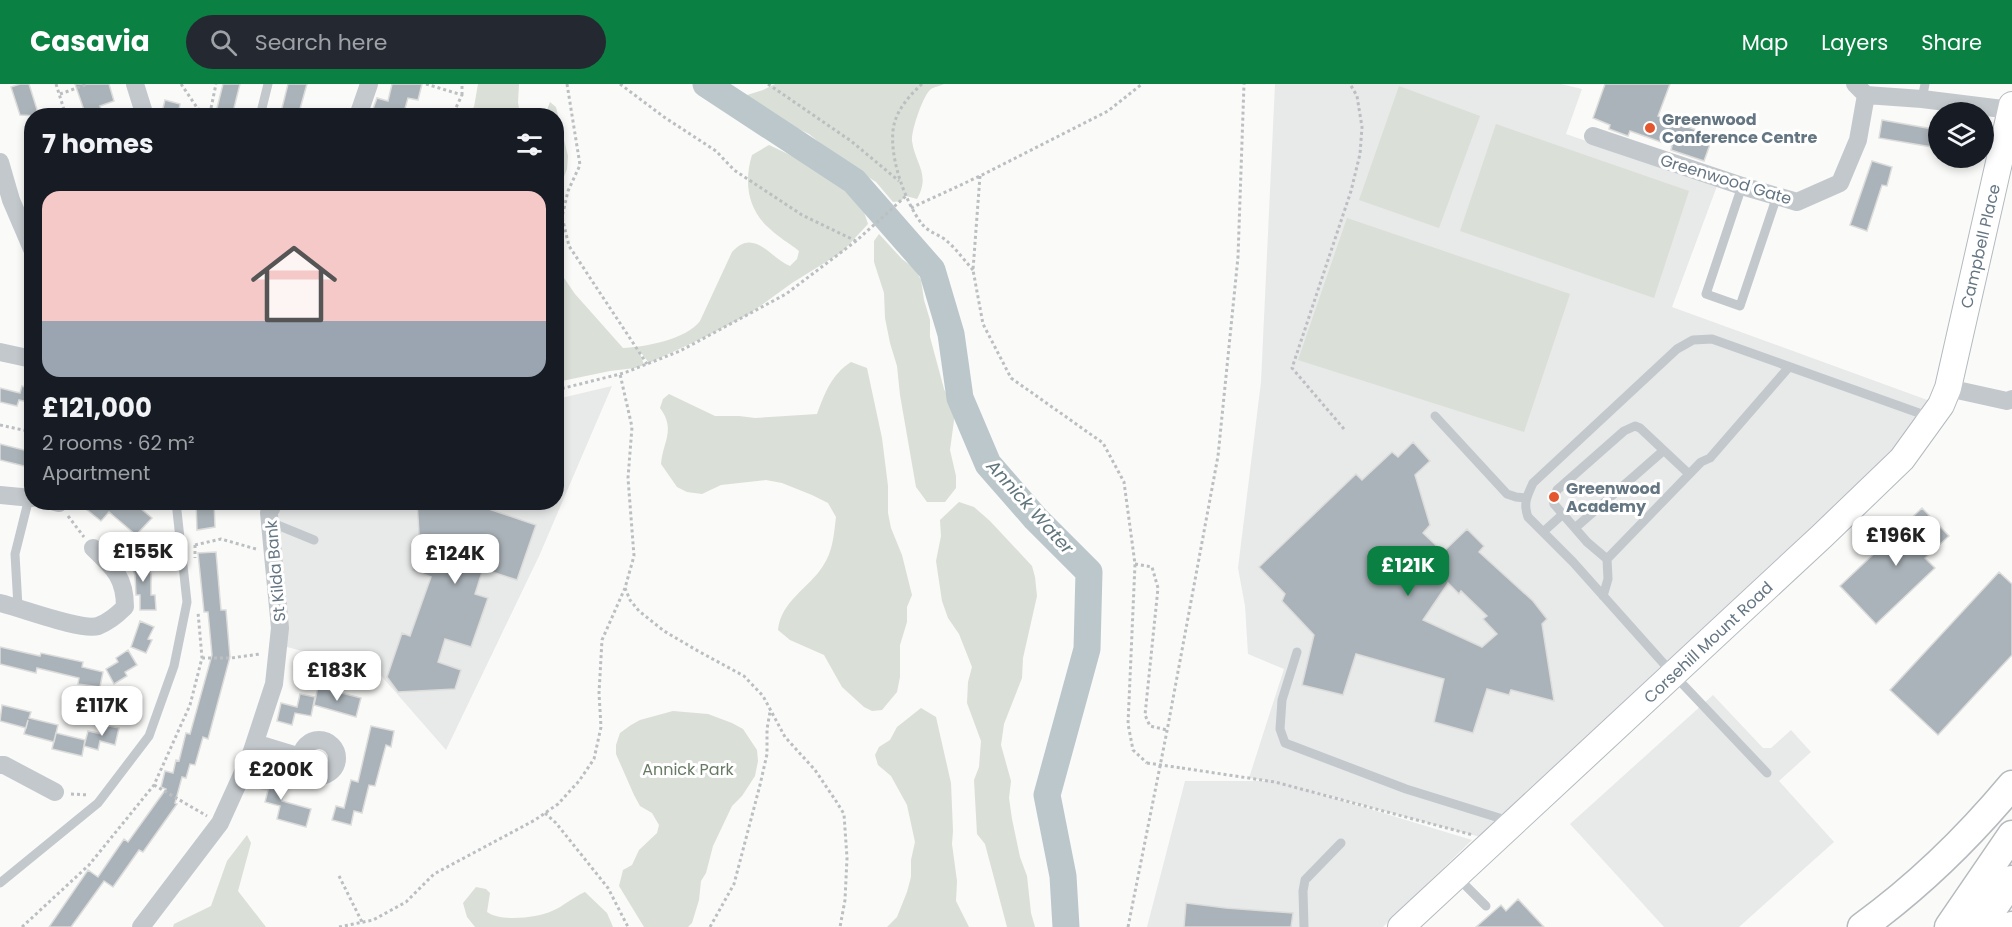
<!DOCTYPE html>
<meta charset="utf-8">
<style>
:root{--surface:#171b24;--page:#242831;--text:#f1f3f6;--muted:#9ea1a6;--accent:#0b8043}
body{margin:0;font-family:Poppins,sans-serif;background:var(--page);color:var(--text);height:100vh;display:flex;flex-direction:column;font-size:22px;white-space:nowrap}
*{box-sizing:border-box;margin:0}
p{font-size:20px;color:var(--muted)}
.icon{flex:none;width:33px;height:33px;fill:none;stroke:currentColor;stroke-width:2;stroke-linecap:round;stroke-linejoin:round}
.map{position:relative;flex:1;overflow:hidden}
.details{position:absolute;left:24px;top:24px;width:540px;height:402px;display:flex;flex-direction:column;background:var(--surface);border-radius:24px;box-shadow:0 3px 9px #0003}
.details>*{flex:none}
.controls{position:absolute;left:1928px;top:18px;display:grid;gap:12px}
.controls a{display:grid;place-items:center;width:66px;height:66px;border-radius:50%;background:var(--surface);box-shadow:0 3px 9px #0003;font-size:30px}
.price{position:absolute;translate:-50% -51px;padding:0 14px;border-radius:12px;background:#fff;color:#222;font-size:20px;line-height:39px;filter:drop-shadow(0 2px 3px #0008)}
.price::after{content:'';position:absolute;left:50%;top:36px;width:18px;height:14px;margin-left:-9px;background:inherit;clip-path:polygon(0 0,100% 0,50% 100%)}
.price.selected{background:var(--accent);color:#fff}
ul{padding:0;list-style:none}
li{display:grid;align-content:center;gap:12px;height:318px;padding:0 18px}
li span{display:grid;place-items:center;height:186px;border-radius:18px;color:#555}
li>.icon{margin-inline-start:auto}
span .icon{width:108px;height:108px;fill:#fffc;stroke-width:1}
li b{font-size:26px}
h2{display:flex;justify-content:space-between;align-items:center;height:72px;padding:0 18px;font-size:26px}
header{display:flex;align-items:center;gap:36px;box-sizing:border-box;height:84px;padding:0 30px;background:var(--accent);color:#fff}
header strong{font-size:28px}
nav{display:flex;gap:33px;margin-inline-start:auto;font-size:21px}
.search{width:420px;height:54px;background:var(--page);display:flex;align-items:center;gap:15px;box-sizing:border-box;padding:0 21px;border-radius:33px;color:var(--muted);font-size:22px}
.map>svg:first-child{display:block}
</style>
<header>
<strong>Casavia</strong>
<div class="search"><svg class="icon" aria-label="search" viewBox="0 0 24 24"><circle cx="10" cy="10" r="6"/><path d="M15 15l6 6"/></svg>Search here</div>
<nav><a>Map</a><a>Layers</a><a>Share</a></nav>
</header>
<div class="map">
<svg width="2012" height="843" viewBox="0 0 2012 843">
<rect width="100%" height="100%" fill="#fafaf8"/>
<!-- built -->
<path fill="#e8e9e9" d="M 1275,0 L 1561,0 L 1582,5 L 1566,50 L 1717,102 L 1672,223 L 1941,321 L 1495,757 L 1307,706 L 1472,756 L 1383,843 L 1147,843 L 1185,697 L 1270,697 L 1249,694 L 1284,585 L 1248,570 L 1245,522 L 1238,484 L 1261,298 Z
M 612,302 L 540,470 L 446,666 L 377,587 L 287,563 L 277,450 L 280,418 L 556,418 L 557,315 Z
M 1713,611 L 1763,664 L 1771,664 L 1791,646 L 1811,668 L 1779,697 L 1834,758 L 1739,843 L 1664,843 L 1570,740 Z"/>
<!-- green -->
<path fill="#dadfd7" d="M 478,0 L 519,0 L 518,18 L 520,31 L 464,31 L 474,23 Z
M 775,0 L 944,0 C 940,2 934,3 931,5 C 923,11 911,47 912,57 C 915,80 931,90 917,115 L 906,112 L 901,117 L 893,118 L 876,98 L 837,73 L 809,50 L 786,39 L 773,29 L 758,23 L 744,12 L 763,6 Z
M 1399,2 L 1480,32 L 1439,144 L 1359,116 Z
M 550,18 L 556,23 L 568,72 L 567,85 L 557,111 L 556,32 L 545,31 Z
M 1496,40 L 1689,107 L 1654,214 L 1460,147 Z
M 769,61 L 822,86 L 838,98 L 864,128 L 868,140 L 842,168 L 792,199 L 749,230 L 705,253 L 649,279 L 639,266 L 644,281 L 635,284 L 610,287 L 557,298 L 557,178 L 564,194 L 575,210 L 623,264 C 645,263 687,255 700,237 L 732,168 C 754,143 770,174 790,182 L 797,175 L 799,167 C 789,159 778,153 769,144 C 747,125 744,97 752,71 Z
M 1347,134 L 1570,210 L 1524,348 L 1298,276 Z
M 879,150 L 902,175 L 915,185 L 921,196 L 924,216 L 930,236 L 930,253 L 944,305 L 955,329 L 950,366 L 956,392 L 956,404 L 945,418 L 927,418 L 916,403 L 900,311 L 897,282 L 890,259 L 885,234 L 884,209 L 874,178 L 874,157 Z
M 851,278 L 867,284 L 882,354 L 888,402 L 888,429 L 891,444 L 902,471 L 912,511 L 907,523 L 907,538 L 900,561 L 900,593 L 897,608 L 882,626 L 872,627 L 864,623 L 842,603 L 824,571 L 790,556 L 778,546 C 781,517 809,504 823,482 C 833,467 834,450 836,433 L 828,419 L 812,411 L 782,399 L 766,396 L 721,401 L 702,410 L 687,408 L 677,403 L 661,380 C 663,357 676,346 660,324 L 663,315 L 669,310 L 715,332 L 739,332 L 755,334 L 817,330 C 825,309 831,291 851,278 Z
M 959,418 L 974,423 L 990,437 L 1032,482 L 1035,493 L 1037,512 L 1023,574 L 1022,594 L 1004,640 L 1001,661 L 1011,697 L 1009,714 L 1012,735 L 1020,773 L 1027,792 L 1031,829 L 1035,843 L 1007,843 L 985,760 L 977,750 L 974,696 L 979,683 L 981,657 L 967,619 L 968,598 L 972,583 L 959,550 L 948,534 L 942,517 L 936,477 L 941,452 L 940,436 Z
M 921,624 L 936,633 L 951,699 L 953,747 L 952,760 L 957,797 L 956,817 L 969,843 L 887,843 L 897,833 L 907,808 L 911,793 L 911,776 L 915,758 L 907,721 L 891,692 L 878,681 L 875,671 L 879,663 L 890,656 L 897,643 Z
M 673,627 L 708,630 L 732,639 L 743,645 L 757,666 L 758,677 L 755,692 L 742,712 L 732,722 L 713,762 L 706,789 L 701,797 L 699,816 L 692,839 L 688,843 L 644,843 L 619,802 L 623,786 L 632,781 L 639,766 L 657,749 L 659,741 L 652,729 L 640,722 L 634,711 L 616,670 L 616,661 L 620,649 L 631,641 L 640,636 Z
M 247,751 L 251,759 L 238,807 L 266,843 L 173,843 L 174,840 L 211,822 L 227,777 Z
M 476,803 L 486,805 L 490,809 L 487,828 C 501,838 537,834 552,827 C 564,822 573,813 585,808 L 607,829 L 613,843 L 475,843 L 467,833 L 463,819 Z"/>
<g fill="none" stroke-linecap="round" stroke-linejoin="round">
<!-- river -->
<path stroke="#bbc7cb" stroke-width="27" d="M 706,0 L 854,97 L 932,186 L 951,250 L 960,314 L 988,380 L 1036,435 L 1089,488 L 1087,565 L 1047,711 L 1063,792 L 1066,843"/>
</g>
<!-- building -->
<path fill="#aab3b9" stroke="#dcdcda" stroke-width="1.5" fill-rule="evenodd" d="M 20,0 L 29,0 L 39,32 L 20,31 L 11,3 Z
M 75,0 L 109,0 L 114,17 L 100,22 L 103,32 L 86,32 Z
M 223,0 L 240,0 L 232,32 L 215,32 Z
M 288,0 L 307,0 L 298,32 L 280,32 Z
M 392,0 L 422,0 L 418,16 L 408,14 L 404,28 L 398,26 L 397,32 L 377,32 L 378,26 L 373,25 L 377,14 L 388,17 Z
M 1605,0 L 1670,0 L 1658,32 L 1713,52 L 1704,77 L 1671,66 L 1672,62 L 1630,47 L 1628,52 L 1609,45 L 1610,41 L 1593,34 Z
M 165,16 L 180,20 L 178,32 L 161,32 Z
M 1882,36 L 1938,46 L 1938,64 L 1879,54 Z
M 1872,77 L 1892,83 L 1887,102 L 1882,101 L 1867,147 L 1850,141 Z
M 22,302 L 32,305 L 32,319 L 19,316 L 17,322 L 0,318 L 0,304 L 20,309 Z
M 1413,358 L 1430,377 L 1415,391 L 1430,441 L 1423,449 L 1443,468 L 1467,445 L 1484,462 L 1479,468 L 1533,517 L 1547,535 L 1542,540 L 1554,617 L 1511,606 L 1509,611 L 1487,605 L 1473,649 L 1434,638 L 1444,595 L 1356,570 L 1343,611 L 1302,601 L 1314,551 L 1282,517 L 1285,510 L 1259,483 L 1356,390 L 1362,396 L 1392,368 L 1398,373 ZM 1448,499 L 1459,510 L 1461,507 L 1487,532 L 1483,535 L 1497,550 L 1482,563 L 1423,536 Z
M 0,360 L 32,368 L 32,384 L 0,376 Z
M 77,418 L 133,418 L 152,434 L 136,451 L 109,428 L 101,437 Z
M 196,418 L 214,418 L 215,443 L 197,446 Z
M 417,418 L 488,418 L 486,424 L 536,441 L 517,496 L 483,485 L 475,510 L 488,514 L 471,563 L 445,555 L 438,578 L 461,586 L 455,605 L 398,608 L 387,593 L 402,549 L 410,552 L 431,493 L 413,486 L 420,466 Z
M 1922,424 L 1949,452 L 1925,474 L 1935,484 L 1876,540 L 1840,502 Z
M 216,468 L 221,526 L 226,526 L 230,573 L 208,655 L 203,653 L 195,681 L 190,680 L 186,694 L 182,693 L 175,719 L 177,720 L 143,768 L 139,766 L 113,803 L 104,797 L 71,843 L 49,843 L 88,786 L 98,793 L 124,755 L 128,758 L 166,705 L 161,703 L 165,687 L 173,689 L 176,676 L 179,677 L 186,649 L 190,650 L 212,571 L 208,528 L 204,528 L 198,469 Z
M 144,473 L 151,490 L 151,511 L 155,511 L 156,526 L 140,526 L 140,511 L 136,511 L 135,491 L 128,474 Z
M 1999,488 L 2012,500 L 2012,571 L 1938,651 L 1890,606 Z
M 140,537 L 154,543 L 148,555 L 152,556 L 146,569 L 131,563 Z
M 0,563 L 40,572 L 41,569 L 83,578 L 82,583 L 103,588 L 100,603 L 78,600 L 79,594 L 37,584 L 36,589 L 0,580 Z
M 128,566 L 137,581 L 125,588 L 127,592 L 114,600 L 106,585 L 118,578 L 116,574 Z
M 318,603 L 361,614 L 356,633 L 314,621 Z
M 300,610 L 315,613 L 311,632 L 295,629 L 292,641 L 277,637 L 281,619 L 297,623 Z
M 2,621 L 31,628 L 29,634 L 58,641 L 54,658 L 24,650 L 28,636 L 26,644 L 0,637 Z
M 104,641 L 119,644 L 115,661 L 100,657 L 98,666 L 84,662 L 88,647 L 102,650 Z
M 371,642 L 394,647 L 391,663 L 386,661 L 375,702 L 369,701 L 362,729 L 354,727 L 351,741 L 332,736 L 336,722 L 344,724 L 351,696 L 358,698 Z
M 56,649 L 85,656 L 82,672 L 52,665 Z
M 257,685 L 272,689 L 269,702 L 284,706 L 282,717 L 311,725 L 306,743 L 277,735 L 280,722 L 265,718 L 268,706 L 253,703 Z
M 1518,815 L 1544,843 L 1476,843 L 1501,821 L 1506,827 Z
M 1186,819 L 1226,824 L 1293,829 L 1291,843 L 1184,843 Z"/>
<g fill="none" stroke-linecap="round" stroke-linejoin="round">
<!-- secondary casing -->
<g stroke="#b3babf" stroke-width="28">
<path id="secondary" d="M 1401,843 L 1822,452 L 1902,375 L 1941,321 L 1948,304 L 2012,21"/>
</g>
<!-- primary casing -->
<g stroke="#b5babe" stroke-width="31">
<path id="primary" d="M 1862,843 C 1920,801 1966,756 2012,701
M 1949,843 L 2012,751
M 1980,843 L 2012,796
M 2011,843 L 2012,842"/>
</g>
<!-- path -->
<path stroke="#bbbfc2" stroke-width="3" stroke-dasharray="3 3" stroke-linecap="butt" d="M 56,0 L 66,32
M 181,0 L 198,25 L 210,29 L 216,0
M 426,0 L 462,11 L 452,32
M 567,0 L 580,81 L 568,107 L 562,133 L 569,162 L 647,280
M 620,0 L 664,33 L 716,67 L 734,86 L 802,131 L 856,157
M 768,0 L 851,57 L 899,97
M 922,0 C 911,10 900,22 895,37 C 886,65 904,117 922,140 C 929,149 941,151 948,158 C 957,166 965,177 973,186
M 60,10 L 88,0
M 462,11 L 462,0
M 980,92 L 973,186 L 983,240 L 1011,294 L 1103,359 L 1124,398 L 1135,480 L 1128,640 L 1133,666 L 1147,679
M 911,124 L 980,92 L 1108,27 L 1142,0
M 556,306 L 624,289 L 680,267 L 786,210 L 856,157 L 906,112
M 0,341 L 32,348
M 1344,345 L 1292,284 L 1351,107 L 1360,70 L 1362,43 L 1357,12 L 1350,0
M 68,432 L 84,453
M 195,461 L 195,474
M 195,461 L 221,455 L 256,465
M 120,471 L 146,454 L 171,458
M 1135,480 L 1152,483 L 1158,504 L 1145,631 L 1150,642 L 1167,646
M 625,504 L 630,516 L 639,527 L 664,547 L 698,567 L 744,592 L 763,612 L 785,653 L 815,686 L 836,717 L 844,730 L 847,774 L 845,816 L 840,843
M 202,574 L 231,574 L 260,570
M 1182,684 L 1275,698 L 1473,751
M 154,701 L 207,732
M 71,710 L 89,711
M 545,729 L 556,739 L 608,804 L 628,843
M 339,792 L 362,838
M 22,843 L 89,781 L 154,701 L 190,621 L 202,574 L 198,528
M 339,843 L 373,836 L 406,818 L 434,790 L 535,736 L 558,720 L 579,697 L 594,675 L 601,643 L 599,609 L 602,556 L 625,504 L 634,472 L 628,394 L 632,343 L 620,290
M 710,843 L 734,800 L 760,701 L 767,670 L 767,645 L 770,628
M 1128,843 L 1167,647 L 1218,372 L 1238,173 L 1244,0"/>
<!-- lane -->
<path stroke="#c3c8cc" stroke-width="9" d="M 1922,15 L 1925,0
M 260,32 L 268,0
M 1742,102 L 1706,210 L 1740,222 L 1777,112
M 1435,332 L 1507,410 L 1516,413 L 1526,414
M 270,438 L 314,456
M 1575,444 L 1663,367
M 1543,448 L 1563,430
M 1607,475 L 1701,378 L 1710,374 L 1789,283
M 1603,512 L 1608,495 L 1607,475 L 1587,458 L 1554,420 L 1553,415 L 1557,406 L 1624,347 L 1635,342 L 1640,344 L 1689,390
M 18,523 L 15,470 L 29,414
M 1297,568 L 1282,616 L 1280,645 L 1285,659 L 1406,705 L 1509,737
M 1767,689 L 1673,590 L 1573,478 L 1528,433 C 1523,419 1527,412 1533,399 L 1677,265 L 1693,256 L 1712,255 L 1930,333
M 1458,794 L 1486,822
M 0,799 L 98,719 L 149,652 L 174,582 L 187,518 L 176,418
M 1304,843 L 1303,807 L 1305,796 L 1341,759"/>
<!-- street -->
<path stroke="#c3c8cc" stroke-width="18" d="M 135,0 L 145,32
M 1855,0 L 1866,11 L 1922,15 L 2011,26
M 358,32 L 369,0
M 1593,52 L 1742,102 L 1797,118 L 1840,99 L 1858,56 L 1866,11
M 0,78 L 11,116 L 32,165
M 0,268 L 32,275
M 1948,304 L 2007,317 L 2012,315
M 0,411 L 32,414
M 55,418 L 59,419
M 0,519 C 22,524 80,547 98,542 C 109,538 117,531 125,523 C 125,493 113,483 93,464
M301 674a18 18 0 1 1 36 0a18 18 0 1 1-36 0Z
M 255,659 L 301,673
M 0,681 L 4,681 L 55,708
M 141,843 L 220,739 L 250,673 L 274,600 L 280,544 L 269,429 L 274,418"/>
<!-- secondary -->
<use href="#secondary" stroke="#fff" stroke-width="26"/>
<!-- primary -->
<use href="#primary" stroke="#fff" stroke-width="28"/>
<!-- path-bridge -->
<path stroke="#bbbfc2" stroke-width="3" stroke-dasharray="3 3" stroke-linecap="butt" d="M 1147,679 L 1182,684"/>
</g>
<!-- markers -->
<g fill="#e4572e" stroke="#fff" stroke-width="2">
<circle cx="1650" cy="44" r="6"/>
<circle cx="1554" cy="413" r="6"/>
</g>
<g text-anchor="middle" stroke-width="6" stroke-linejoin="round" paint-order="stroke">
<!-- poi labels -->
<g font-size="16" font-weight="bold" fill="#657683" stroke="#fff" text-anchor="start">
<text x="1662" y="41">Greenwood<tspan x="1662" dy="18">Conference Centre</tspan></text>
<text x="1566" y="410">Greenwood<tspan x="1566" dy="18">Academy</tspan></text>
</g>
<!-- street labels -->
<g font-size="16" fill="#657683" stroke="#fff">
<text transform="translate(1726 95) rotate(17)" y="6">Greenwood Gate</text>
<text transform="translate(1980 162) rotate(-77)" y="6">Campbell Place</text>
<text transform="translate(275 487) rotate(-95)" y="6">St Kilda Bank</text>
<text transform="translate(1708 558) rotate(-43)" y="6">Corsehill Mount Road</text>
</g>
<!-- park labels -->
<g font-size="16" fill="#687a64" stroke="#fff">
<text x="688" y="691">Annick Park</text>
</g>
<!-- water labels -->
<g font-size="18" font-style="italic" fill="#60757c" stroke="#fff">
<text transform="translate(1030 423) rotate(48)" y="6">Annick Water</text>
</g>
</g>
</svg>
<div class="controls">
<a><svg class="icon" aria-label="layers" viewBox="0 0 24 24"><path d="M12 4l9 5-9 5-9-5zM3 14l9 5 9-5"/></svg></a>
</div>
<b class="price" style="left:1896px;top:483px">£196K</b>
<b class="price" style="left:143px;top:499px">£155K</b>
<b class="price" style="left:455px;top:501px">£124K</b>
<b class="price selected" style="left:1408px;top:513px">£121K</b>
<b class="price" style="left:337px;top:618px">£183K</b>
<b class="price" style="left:102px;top:653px">£117K</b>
<b class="price" style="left:281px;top:717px">£200K</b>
<section class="details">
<h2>7 homes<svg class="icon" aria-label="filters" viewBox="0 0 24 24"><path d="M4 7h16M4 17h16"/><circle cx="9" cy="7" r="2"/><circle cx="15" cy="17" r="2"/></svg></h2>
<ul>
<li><span style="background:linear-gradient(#f6c9c9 70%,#9aa5b1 0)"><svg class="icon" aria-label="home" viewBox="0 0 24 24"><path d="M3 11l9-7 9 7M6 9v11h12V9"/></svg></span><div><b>£121,000</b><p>2 rooms · 62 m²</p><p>Apartment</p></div></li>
</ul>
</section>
</div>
